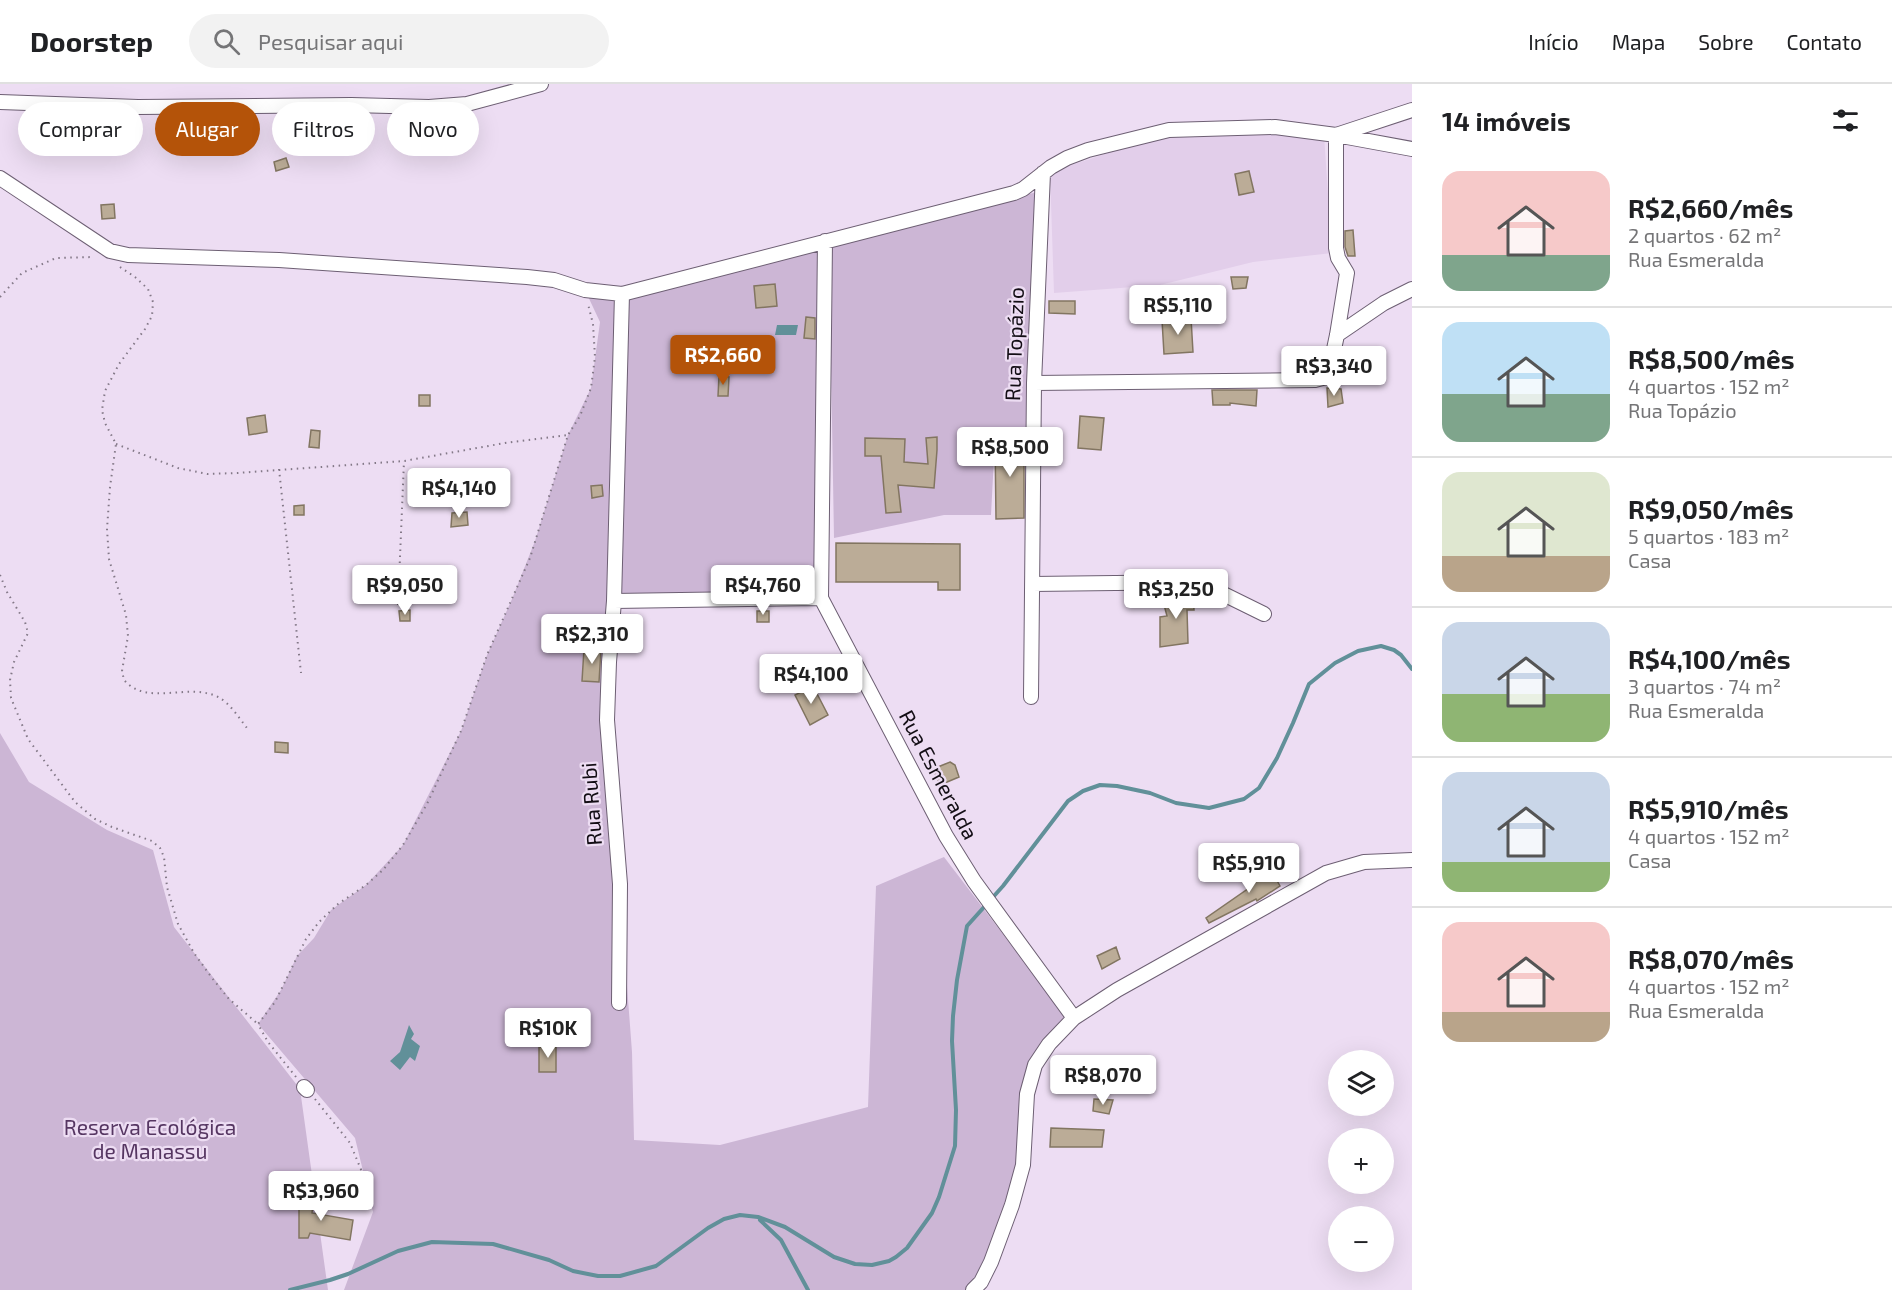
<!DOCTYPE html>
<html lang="pt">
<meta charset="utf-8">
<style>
:root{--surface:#fff;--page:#f2f2f2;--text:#202124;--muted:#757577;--line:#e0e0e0;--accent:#b45309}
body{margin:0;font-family:"Exo 2",sans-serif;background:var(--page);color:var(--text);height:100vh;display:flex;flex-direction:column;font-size:22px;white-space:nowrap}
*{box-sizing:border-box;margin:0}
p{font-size:20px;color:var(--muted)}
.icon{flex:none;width:33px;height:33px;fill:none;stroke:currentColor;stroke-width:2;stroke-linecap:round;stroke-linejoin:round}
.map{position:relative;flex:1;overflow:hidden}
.side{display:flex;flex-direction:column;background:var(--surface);width:480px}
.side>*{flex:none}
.guide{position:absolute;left:18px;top:18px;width:570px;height:54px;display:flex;gap:12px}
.tools{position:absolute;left:1328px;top:966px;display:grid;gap:12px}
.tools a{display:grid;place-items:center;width:66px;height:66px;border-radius:50%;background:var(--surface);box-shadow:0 6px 24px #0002;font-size:30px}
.price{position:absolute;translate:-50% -51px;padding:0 14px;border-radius:6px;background:#fff;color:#222;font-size:20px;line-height:39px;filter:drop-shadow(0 2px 3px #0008)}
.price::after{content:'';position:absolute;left:50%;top:36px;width:18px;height:14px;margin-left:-9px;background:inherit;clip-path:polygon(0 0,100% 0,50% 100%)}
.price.current{background:var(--accent);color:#fff}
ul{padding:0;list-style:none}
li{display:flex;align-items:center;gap:18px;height:150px;padding:0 30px}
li+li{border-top:2px solid var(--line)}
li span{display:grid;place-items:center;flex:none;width:168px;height:120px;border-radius:18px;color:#555}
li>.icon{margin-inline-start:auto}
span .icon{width:72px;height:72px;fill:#fffc;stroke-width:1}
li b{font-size:26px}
h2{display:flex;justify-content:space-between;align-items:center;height:72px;padding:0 30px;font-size:26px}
.tag{padding:0 21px;border-radius:27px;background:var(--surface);box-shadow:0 6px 24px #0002;font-size:21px;line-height:54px}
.tag.current{background:var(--accent);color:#fff}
header{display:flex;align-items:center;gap:36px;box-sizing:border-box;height:84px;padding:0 30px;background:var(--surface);border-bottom:2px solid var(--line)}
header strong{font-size:28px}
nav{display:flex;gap:33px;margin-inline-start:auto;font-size:21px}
.search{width:420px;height:54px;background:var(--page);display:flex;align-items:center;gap:15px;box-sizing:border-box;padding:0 21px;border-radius:33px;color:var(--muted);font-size:22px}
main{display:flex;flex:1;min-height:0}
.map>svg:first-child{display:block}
</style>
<header>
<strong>Doorstep</strong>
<div class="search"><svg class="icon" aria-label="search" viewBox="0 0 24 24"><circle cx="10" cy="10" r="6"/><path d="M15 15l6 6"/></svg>Pesquisar aqui</div>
<nav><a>Início</a><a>Mapa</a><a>Sobre</a><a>Contato</a></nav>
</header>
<main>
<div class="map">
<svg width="1412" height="1206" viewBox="0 0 1412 1206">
<rect width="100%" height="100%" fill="#edddf3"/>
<!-- built -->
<path fill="#e2ceea" d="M 1185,44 L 1324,51 L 1332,169 L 1253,178 L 1160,201 L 1054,209 L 1050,88 Z"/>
<!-- green -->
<path fill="#ccb6d5" d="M 1037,108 L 1027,350 L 995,355 L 991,431 L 944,431 L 834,454 L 829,162 Z
M 825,157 L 816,508 L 614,517 L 607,636 L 632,968 L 634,1056 L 720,1061 L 868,1023 L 876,802 L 944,773 L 1065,931 L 1035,981 L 1023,1081 L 973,1206 L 344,1206 L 373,1128 L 355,1054 L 258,940 L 281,906 L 297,872 L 314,854 L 331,826 L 366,801 L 403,761 L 461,647 L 487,571 L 512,515 L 535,457 L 568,351 L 591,304 L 600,238 L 585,206 L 623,210 Z
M 0,649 L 29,698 L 107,746 L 153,766 L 174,843 L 300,1005 L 328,1206 L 0,1206 Z"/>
<!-- water -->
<path fill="#619099" d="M 777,241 L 798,241 L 796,251 L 775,251 Z
M 409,941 L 414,950 L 411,955 L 420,962 L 415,977 L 410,973 L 400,986 L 390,977 L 400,968 Z"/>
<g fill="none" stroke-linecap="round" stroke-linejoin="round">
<!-- stream -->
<path stroke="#619099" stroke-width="4" d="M 760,1136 L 781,1156 L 808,1206
M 290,1206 L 330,1196 L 348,1190 L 398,1167 L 432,1158 L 493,1160 L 549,1176 L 573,1187 L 598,1192 L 620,1192 L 656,1182 L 708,1144 L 724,1135 L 740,1131 L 758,1133 L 785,1143 L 834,1173 L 855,1180 L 872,1181 L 889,1177 L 896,1173 L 907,1164 L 932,1129 L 939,1113 L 955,1062 L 956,1026 L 952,957 L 953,932 L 957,896 L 967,842 L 1003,802 L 1068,717 L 1083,707 L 1100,701 L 1117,702 L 1150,709 L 1176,719 L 1209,724 L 1244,715 L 1259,704 L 1277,674 L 1293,639 L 1309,600 L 1335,579 L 1358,567 L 1381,562 L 1394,566 L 1401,571 L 1412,585"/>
</g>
<!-- building -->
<path fill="#bbac97" stroke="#827561" stroke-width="1.5" d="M 286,74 L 289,83 L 276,87 L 274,78 Z
M 1249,87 L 1254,108 L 1239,111 L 1235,90 Z
M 114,120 L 115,134 L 102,135 L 101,121 Z
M 1353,146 L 1355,172 L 1348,172 L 1345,163 L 1345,147 Z
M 1231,193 L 1248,193 L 1246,204 L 1233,205 Z
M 775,200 L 777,222 L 756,224 L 754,202 Z
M 1049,217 L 1075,217 L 1075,230 L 1049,229 Z
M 806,233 L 815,234 L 815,255 L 804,254 Z
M 1191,234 L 1193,268 L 1164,270 L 1162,236 Z
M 719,292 L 729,293 L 728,312 L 718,312 Z
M 1327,304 L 1341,305 L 1343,319 L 1328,323 Z
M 1212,306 L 1257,306 L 1256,322 L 1230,319 L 1230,321 L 1213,321 Z
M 419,311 L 430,311 L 430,322 L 419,322 Z
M 265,331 L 267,348 L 249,351 L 247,334 Z
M 1080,332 L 1104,334 L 1101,366 L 1078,364 Z
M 311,346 L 320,347 L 319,364 L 309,363 Z
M 937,353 L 937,366 L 934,404 L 898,401 L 901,428 L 886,429 L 881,372 L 865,372 L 865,354 L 905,355 L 904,378 L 928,380 L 926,354 Z
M 995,354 L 1024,354 L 1024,434 L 996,435 Z
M 602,401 L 603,412 L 592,414 L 591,402 Z
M 304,421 L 304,431 L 294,431 L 294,422 Z
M 467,428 L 468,441 L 451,443 L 452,429 Z
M 836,459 L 960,460 L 960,506 L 938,506 L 938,498 L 836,498 Z
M 1177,507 L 1193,507 L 1194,526 L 1187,526 L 1188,559 L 1160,563 L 1160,533 L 1167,532 L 1163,517 L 1174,517 Z
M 410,526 L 410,537 L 400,537 L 399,527 Z
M 757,527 L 769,527 L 769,538 L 757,538 Z
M 584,565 L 601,565 L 599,598 L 582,597 Z
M 813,602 L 828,631 L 810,641 L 795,611 Z
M 275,658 L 288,659 L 288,669 L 275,668 Z
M 950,678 L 955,681 L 959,693 L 940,701 L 933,685 Z
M 1270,784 L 1280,802 L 1257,817 L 1256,815 L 1209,839 L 1206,834 L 1249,804 L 1246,799 Z
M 1116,863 L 1120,875 L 1102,885 L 1097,872 Z
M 539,963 L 556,963 L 556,988 L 539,988 Z
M 1094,1015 L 1113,1016 L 1109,1030 L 1093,1027 Z
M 1051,1044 L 1104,1046 L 1102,1063 L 1050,1063 Z
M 302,1110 L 314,1112 L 312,1129 L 353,1136 L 350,1156 L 310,1149 L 308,1154 L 299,1154 L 299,1124 Z"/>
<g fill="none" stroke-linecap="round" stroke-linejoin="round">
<!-- street casing -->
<g stroke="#6d5f73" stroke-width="16">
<path id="street" d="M 0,18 L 138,23 L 351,21 L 429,23 L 467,20 L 541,0
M 0,94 L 101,161 L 110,167 L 128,171 L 279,176 L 527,193 L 554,196 L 585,206 L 622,210 L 1014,109 L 1023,105 L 1051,83 L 1067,74 L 1088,66 L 1169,46 L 1275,43 L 1336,51 L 1412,26
M 825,157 L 821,514 L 946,752 L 974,797 L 1074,934
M 1337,251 L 1384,219 L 1412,205
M 1315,296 L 1333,270 L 1337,251 L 1347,189 L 1338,174 L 1336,164 L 1336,51 L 1412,65
M 1034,299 L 1315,296 L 1338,290
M 1032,500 L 1199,498 L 1264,530
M 614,517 L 821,514
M 1031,613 L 1034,299 L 1043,89
M 619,919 L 620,800 L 607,636 L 609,578 L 614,517 L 622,210
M 304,1003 L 307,1006
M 973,1206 L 981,1198 L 991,1178 L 1012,1121 L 1023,1081 L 1027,1010 L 1035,981 L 1049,960 L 1074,934 L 1117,906 L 1326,789 L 1364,778 L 1412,776"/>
</g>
<!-- path -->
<path stroke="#837887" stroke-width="2" stroke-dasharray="1.5 4.5" stroke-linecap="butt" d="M 120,183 L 135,193 L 148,205 L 153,218 L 152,232 L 145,245 L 119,280 L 105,307 L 102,326 L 105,339 L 116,360 L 110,403 L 107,445 L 109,475 L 126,531 L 128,552 L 122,587 L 124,596 C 147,623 189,598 218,613 C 230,619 239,634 247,644
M 0,213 L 22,189 L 56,174 L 94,173
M 116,360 L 178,384 L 207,390 L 237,389 L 404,377 L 505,359 L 568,351
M 279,385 L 301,589
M 0,491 L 7,508 L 25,538 L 28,549 L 14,578 L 10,596 L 11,614 L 28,655 L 75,718 L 95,735 L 112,743 L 152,757 L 160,764 L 164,773 L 167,803 L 178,840 L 194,869 L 212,894 L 229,915 L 258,940
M 398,521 L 404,377
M 296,993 L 268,958 L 258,940 L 275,918 L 306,855 L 319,838 L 338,820 L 366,801 L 383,786 L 403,761 L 427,720 L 461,647 L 487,571 L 530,474 L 568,351 L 580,332 L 591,304 L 595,273 L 593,240 L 588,220
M 315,1015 L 350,1059 L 367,1100"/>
<!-- street -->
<use href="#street" stroke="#fff" stroke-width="14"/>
</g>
<g text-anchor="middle" stroke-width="4.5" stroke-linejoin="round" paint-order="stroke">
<!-- street labels -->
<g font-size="21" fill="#130e15" stroke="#edddf3">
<text transform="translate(1015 260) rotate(-88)" y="7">Rua Topázio</text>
<text transform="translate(938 691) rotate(62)" y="7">Rua Esmeralda</text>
<text transform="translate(592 720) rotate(-94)" y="7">Rua Rubi</text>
</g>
<!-- park labels -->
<g font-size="21" fill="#563662" stroke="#edddf3">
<text x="150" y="1051">Reserva Ecológica<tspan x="150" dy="24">de Manassu</tspan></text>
</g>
</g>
</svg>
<div class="tools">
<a><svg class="icon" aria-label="layers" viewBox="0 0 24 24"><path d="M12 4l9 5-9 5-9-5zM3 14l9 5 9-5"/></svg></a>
<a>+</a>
<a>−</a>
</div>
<b class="price" style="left:1178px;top:252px">R$5,110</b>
<b class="price current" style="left:723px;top:302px">R$2,660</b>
<b class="price" style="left:1334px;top:313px">R$3,340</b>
<b class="price" style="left:1010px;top:394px">R$8,500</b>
<b class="price" style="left:459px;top:435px">R$4,140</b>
<b class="price" style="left:405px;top:532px">R$9,050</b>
<b class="price" style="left:763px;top:532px">R$4,760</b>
<b class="price" style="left:1176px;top:536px">R$3,250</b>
<b class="price" style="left:592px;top:581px">R$2,310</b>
<b class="price" style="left:811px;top:621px">R$4,100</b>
<b class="price" style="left:1249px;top:810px">R$5,910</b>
<b class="price" style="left:548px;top:975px">R$10K</b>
<b class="price" style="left:1103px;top:1022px">R$8,070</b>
<b class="price" style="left:321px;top:1138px">R$3,960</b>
<div class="guide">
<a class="tag">Comprar</a>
<a class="tag current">Alugar</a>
<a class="tag">Filtros</a>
<a class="tag">Novo</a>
</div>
</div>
<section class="side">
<h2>14 imóveis<svg class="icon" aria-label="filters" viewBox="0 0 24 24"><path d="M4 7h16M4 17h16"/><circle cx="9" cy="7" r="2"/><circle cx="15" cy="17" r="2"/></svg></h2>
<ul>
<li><span style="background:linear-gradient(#f6c9c9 70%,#7fa58c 0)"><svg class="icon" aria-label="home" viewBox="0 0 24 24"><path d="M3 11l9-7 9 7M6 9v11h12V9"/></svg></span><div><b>R$2,660/mês</b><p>2 quartos · 62 m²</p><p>Rua Esmeralda</p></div></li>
<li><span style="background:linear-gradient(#bfe0f5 60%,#7fa58c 0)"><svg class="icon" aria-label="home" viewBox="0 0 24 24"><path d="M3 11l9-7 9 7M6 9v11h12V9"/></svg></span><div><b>R$8,500/mês</b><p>4 quartos · 152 m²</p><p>Rua Topázio</p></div></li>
<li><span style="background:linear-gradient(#dfe7d0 70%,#b9a48a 0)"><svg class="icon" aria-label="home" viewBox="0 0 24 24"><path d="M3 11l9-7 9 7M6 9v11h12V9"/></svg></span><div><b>R$9,050/mês</b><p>5 quartos · 183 m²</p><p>Casa</p></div></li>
<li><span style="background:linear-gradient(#c9d6e8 60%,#8fb573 0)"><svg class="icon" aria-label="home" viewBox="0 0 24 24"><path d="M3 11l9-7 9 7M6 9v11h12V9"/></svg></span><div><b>R$4,100/mês</b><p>3 quartos · 74 m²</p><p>Rua Esmeralda</p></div></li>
<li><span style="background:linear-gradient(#c9d6e8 75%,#8fb573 0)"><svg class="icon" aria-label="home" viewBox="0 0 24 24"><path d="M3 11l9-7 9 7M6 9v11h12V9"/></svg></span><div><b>R$5,910/mês</b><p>4 quartos · 152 m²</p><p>Casa</p></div></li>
<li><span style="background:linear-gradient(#f6c9c9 75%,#b9a48a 0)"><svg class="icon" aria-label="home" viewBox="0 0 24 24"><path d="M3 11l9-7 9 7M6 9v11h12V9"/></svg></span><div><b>R$8,070/mês</b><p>4 quartos · 152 m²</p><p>Rua Esmeralda</p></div></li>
</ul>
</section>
</main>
